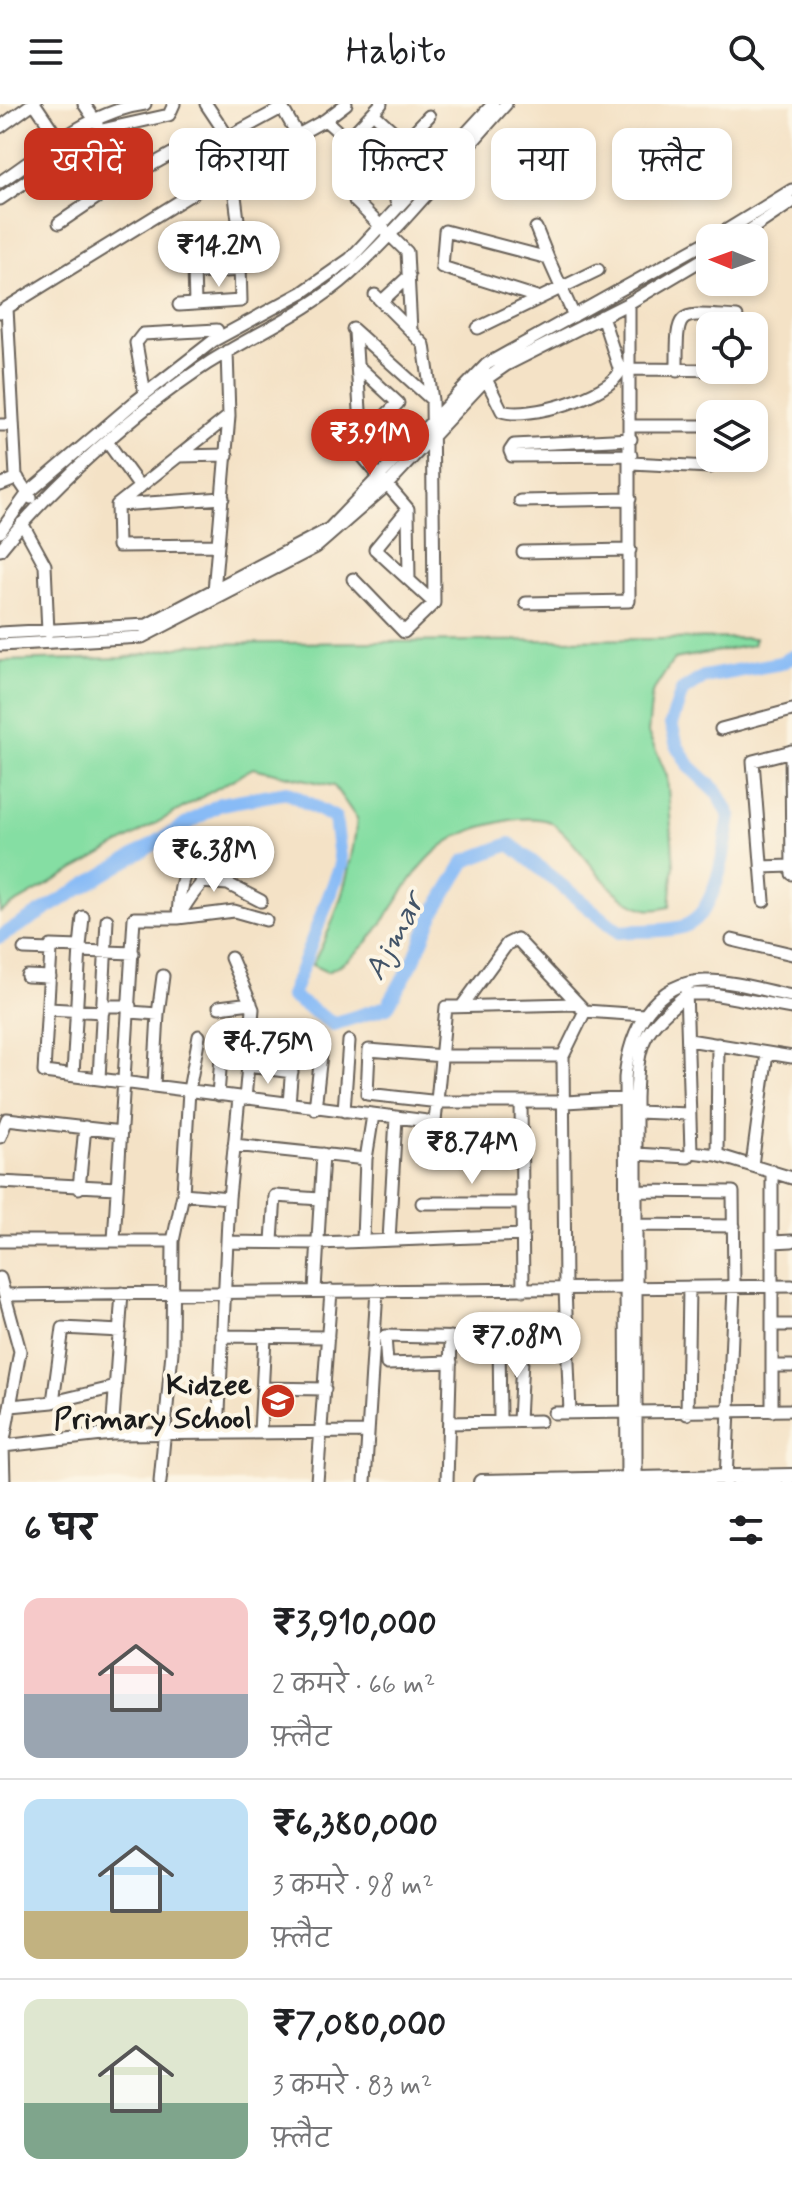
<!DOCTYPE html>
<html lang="hi">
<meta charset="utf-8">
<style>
:root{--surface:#fff;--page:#f2f2f2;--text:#202124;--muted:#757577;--line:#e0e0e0;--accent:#c8321e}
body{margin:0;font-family:Mynerve,"Playpen Sans Deva",sans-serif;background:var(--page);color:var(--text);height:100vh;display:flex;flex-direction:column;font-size:30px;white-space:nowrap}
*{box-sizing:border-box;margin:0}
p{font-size:26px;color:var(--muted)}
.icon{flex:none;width:44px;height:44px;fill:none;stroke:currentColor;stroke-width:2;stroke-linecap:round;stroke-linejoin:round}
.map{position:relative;height:1378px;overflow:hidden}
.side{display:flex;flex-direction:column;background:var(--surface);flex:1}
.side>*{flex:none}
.banner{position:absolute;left:24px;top:24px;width:744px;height:72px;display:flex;gap:16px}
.needle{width:52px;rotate:271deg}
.controls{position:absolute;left:696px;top:120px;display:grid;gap:16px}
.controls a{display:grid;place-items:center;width:72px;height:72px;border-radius:16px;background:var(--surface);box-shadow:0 4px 12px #0003;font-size:40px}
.price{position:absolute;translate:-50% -68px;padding:0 18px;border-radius:28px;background:#fff;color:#222;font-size:26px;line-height:52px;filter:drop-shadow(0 2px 4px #0008)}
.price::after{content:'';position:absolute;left:50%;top:48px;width:24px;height:18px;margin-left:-12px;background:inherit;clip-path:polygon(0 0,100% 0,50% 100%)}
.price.current{background:var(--accent);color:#fff}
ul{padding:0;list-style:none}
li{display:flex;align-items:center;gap:24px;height:200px;padding:0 24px}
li+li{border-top:2px solid var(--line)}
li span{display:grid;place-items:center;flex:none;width:224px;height:160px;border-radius:16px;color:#555}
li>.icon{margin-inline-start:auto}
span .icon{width:96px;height:96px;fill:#fffc;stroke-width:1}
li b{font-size:34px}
h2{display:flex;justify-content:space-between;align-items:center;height:96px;padding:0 24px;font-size:34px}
.tag{padding:0 28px;border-radius:16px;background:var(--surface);box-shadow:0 4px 12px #0003;font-size:28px;line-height:72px}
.tag.current{background:var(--accent);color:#fff}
header{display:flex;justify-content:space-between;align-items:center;height:104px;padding:0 24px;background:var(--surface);font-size:36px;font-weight:600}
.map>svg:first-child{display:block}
</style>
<header><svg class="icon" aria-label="menu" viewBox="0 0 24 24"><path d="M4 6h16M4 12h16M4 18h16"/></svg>Habito<svg class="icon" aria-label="search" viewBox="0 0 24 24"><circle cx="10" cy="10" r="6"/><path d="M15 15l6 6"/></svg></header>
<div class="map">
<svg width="792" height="1378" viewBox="0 0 792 1378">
<rect width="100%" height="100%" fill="#fcf5e5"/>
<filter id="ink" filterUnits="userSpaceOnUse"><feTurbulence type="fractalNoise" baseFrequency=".0125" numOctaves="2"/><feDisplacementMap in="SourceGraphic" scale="16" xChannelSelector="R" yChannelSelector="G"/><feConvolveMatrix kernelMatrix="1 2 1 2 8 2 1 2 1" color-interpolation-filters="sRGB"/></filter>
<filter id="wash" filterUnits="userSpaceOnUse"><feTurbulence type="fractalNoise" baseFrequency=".006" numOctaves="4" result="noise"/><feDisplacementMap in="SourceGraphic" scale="32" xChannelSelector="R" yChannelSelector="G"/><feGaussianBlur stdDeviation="1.8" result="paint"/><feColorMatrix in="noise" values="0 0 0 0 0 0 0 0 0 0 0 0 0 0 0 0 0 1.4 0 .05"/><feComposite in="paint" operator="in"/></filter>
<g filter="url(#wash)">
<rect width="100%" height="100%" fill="#f4e2c6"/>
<!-- green -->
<path fill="#85dea3" stroke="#507d60" stroke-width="2" d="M 755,534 L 753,541 L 674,555 L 652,589 L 648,629 L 667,672 L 674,761 L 670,803 C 663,804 653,807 646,805 C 607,796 583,741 552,719 C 542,713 521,714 510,716 C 486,721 461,727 441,743 C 396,779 385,842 327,868 L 312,861 C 338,813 351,769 357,715 L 334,682 L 253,664 L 0,808 L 0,557 L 123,554 L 193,540 Z"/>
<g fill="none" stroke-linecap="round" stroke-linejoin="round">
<!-- river -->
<path stroke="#88bbf6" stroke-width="14" d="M 0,833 L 220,700 L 287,688 L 335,714 L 341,761 L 291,892 L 333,920 L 387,903 L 414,856 L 433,810 L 465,757 L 510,740 L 619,828 C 639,826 663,828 682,823 C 717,813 725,742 730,712 L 718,689 L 690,663 L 677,642 L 671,620 L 682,587 L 704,573 L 781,559 L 792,553"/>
</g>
</g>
<g filter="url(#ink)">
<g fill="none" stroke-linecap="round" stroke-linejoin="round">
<!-- minor casing -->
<g stroke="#686158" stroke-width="15">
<path id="minor" d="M 35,0 L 64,43
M 84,0 L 97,19
M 206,0 L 228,33 L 278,6 L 284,7 L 297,30
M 373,9 L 429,60 L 396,97
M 325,16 L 361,48 L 357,59 L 355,97 L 407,148 L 411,227 L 375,191
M 0,23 L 32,0
M 348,35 L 381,0
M 405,37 L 429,12
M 361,48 L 404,88
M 0,78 C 45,48 90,7 145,0
M 114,82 L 175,48
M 0,95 L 102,26 L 169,11 L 174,0
M 355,97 L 383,68
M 59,119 L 114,82 L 86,37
M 536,124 L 548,154
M 714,134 L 792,86
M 738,134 L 792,98
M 195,169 L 241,166
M 540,194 L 442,163 L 445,127 L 548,154 L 574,212
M 382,197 L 409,172
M 195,200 L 193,127 L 239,124
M 179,201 L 241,197 L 239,124 L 232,68
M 7,204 L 16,372 L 31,394
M 0,208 L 198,86 L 325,16 L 346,0
M 478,224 L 598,166
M 353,225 L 432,296
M 355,228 L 363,353 L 408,405
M 227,247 L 229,312 L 218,441 L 118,442 L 117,401 L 229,312
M 631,265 L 736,266
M 677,267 C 677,204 675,209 737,213 L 737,222
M 486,275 L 502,307 C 527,316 610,292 620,267 L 602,212
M 145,290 L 136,239 L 143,230 L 217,226
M 0,321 L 12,321
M 631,322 L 710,322
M 360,337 L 398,299 L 360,264
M 108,339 L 140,383
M 631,351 L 512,352 L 510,347 L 514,341 L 631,335
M 179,352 L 227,351
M 631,359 L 710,363 L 710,336
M 0,381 L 18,374
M 520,397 L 630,395
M 118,401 L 223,394
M 22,419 L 45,461 L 48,528
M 0,428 L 28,389 L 136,297 L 213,237 L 303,188 L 350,155 L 493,0
M 0,446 C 51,382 138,305 207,260 C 254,230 308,208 350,170 C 406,119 455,56 506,0
M 523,448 L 630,446
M 353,475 L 404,528 L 434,499 L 432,296 L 424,241 L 411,227
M 409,476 L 408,405 L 375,445 L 434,499
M 214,487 L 218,441
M 526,499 L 629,497 L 629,199
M 0,529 L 147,521 L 329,425 L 487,260 L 710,136
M 0,541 L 142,533 L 316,443 L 386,382 L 486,275 L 506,261 L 629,199 L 710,151
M 721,625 L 792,606
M 791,647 L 792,770
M 761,763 L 792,762
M 201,778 L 228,780 L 261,797
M 764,797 L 753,657 L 792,647
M 180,810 C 195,784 210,767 236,752
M 178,814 L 234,807 L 266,816
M 732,836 L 792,850
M 24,845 L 51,846 L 44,968 L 435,1018 L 446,903 L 576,900 L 585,907 L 563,952 L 565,1184 L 570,1309
M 51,846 L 51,842 L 80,843 L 83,813
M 80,847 L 133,849
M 231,854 L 253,905 L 245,995
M 27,872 L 50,873
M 686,885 L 691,1048
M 103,902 L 130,902
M 462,902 L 507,840 L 517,835 L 585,907 L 644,911
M 219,903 L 251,899
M 49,905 L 103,908
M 130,908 L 158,910 L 154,981
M 158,910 L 163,872
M 689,936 L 792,953
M 249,944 L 293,949 L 289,1000
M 563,952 L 443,952 L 369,946 L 367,990 L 440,998 L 566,998 L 631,994
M 248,962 L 292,968
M 73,971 L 80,843
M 99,975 L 107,816
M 218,991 L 223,928
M 521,998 L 523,1186
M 315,1005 L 322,942
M 344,1007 L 349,937
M 636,1008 L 689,1010
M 0,1033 L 7,1015 L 121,1028
M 234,1041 L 366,1055
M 636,1050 L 688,1053 L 691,1048 L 717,1051 L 792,1074
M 474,1051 L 521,1051
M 717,1051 L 718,940
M 752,1061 L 767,949
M 772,1067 L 772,1307
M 0,1078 L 117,1084
M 79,1084 L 85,1023
M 636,1087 L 733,1088 L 734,1182 L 726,1378
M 183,1090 L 229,1094
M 422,1099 L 523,1099
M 637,1121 L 734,1122
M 363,1135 L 366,1055 L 373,1011
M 114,1136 L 134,814 L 178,814 C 180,771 184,762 214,732
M 389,1136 L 396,1014
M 0,1137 L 173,1137
M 272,1137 L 275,1092 L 320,1095
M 229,1138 L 318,1139 L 523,1131
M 773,1138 L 792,1137
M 0,1174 L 20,1247 L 3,1342 L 4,1378
M 315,1186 L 323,1050
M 6,1191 L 792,1182
M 773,1221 L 792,1221
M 222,1232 L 328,1233
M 499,1234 L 500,1317
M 451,1258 L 387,1260 L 385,1232 L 523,1235 L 519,1317
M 772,1262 L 792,1262
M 262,1284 L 325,1285
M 53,1298 L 63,1224 L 120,1227
M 11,1302 L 53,1298 L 116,1283
M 554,1309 L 792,1306
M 687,1310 L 689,1183
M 449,1319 L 540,1317
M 260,1328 L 265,1233
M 218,1329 L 229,1094 L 239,994
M 112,1330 L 122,1189
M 3,1342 L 112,1330 L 368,1328
M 160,1378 L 172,1248 L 173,1137 L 183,1090 L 189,986 L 199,932
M 317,1378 L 331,1187
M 365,1378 L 377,1186
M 447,1378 L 451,1233
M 627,1378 L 625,974 C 629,928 653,876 707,877 C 735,877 765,887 792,892
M 636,1378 L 636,994 C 638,935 642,928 687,890 L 713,890 L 792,904"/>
</g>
<!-- major casing -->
<g stroke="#686158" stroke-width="18">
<path id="major" d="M 481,1378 L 792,1372"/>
</g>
<!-- minor -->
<use href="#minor" stroke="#fff" stroke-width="11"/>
<!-- major -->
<use href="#major" stroke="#fff" stroke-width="14"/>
</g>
</g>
<!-- icons -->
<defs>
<g id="school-disc" transform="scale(1.8)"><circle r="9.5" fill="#c8321e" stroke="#fcf5e5"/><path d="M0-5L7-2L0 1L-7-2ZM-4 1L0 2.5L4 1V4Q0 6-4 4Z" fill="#fff"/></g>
</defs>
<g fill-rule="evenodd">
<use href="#school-disc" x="278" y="1297"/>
</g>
<g text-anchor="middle" stroke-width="8" stroke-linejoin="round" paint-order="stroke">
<!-- poi labels -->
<g font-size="30" font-weight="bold" fill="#1c1c1c" stroke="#fcf5e5" text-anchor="end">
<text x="252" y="1290">Kidzee<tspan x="252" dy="34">Primary School</tspan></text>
</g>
<!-- water labels -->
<g font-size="32" font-style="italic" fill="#425468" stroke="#fcf5e5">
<text transform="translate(393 832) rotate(-62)" y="11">Ajmar</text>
</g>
</g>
</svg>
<div class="controls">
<a><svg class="needle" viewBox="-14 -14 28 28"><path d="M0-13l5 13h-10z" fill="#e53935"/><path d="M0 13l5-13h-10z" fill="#757577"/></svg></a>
<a><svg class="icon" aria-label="locate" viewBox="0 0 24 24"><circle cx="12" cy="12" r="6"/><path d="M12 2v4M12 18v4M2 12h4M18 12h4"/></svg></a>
<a><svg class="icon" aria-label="layers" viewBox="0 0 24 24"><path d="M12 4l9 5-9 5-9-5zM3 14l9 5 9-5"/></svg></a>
</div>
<b class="price" style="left:219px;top:185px">₹14.2M</b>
<b class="price current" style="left:370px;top:373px">₹3.91M</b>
<b class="price" style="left:214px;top:790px">₹6.38M</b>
<b class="price" style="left:268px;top:982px">₹4.75M</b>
<b class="price" style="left:472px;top:1082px">₹8.74M</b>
<b class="price" style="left:517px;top:1276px">₹7.08M</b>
<div class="banner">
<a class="tag current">खरीदें</a>
<a class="tag">किराया</a>
<a class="tag">फ़िल्टर</a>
<a class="tag">नया</a>
<a class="tag">फ़्लैट</a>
</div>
</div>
<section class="side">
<h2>6 घर<svg class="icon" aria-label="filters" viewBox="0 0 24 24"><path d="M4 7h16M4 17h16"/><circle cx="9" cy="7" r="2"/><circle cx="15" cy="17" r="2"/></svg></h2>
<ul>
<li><span style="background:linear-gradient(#f6c9c9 60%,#9aa5b1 0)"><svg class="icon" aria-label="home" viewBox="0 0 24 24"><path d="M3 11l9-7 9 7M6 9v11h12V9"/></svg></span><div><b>₹3,910,000</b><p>2 कमरे · 66 m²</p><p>फ़्लैट</p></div></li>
<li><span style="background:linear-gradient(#bfe0f5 70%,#c2b280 0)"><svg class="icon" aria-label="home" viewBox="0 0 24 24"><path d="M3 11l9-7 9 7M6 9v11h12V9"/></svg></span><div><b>₹6,380,000</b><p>3 कमरे · 98 m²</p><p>फ़्लैट</p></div></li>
<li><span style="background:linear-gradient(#dfe7d0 65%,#7fa58c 0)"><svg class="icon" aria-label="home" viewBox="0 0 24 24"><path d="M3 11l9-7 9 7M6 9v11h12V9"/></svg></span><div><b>₹7,080,000</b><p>3 कमरे · 83 m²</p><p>फ़्लैट</p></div></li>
</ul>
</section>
